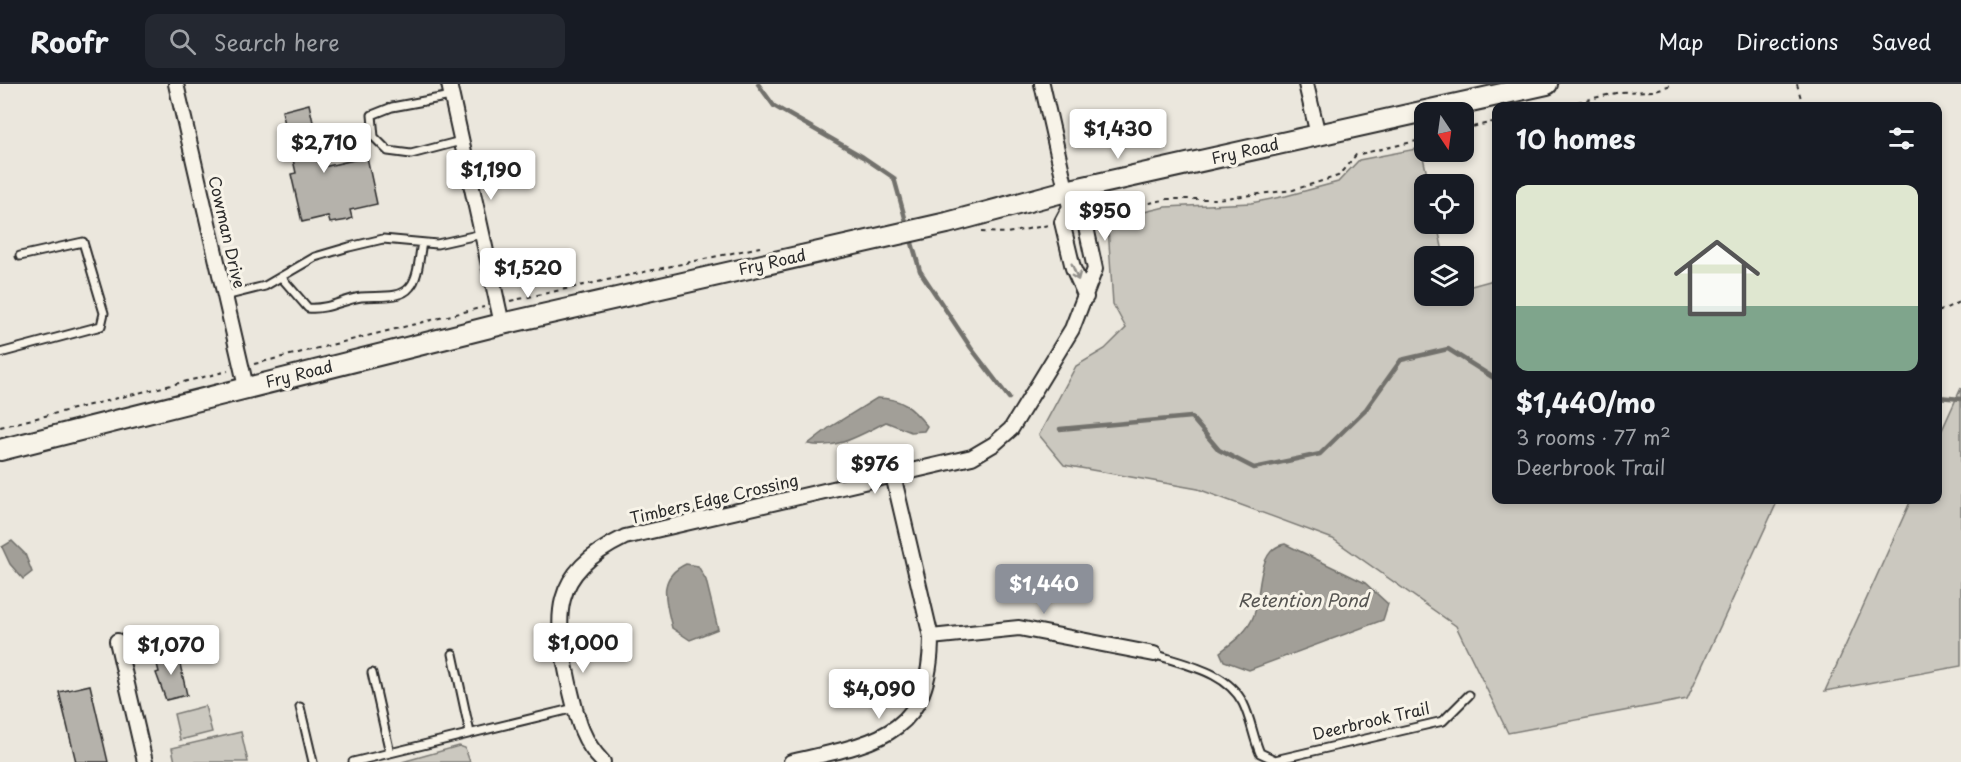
<!DOCTYPE html>
<meta charset="utf-8">
<style>
:root{--surface:#171b24;--page:#242831;--text:#f1f3f6;--muted:#9ea1a6;--line:#363941;--accent:#8c9099}
body{margin:0;font-family:"Playpen Sans",sans-serif;background:var(--page);color:var(--text);height:100vh;display:flex;flex-direction:column;font-size:22px;white-space:nowrap}
*{box-sizing:border-box;margin:0}
p{font-size:20px;color:var(--muted)}
.icon{flex:none;width:33px;height:33px;fill:none;stroke:currentColor;stroke-width:2;stroke-linecap:round;stroke-linejoin:round}
.map{position:relative;flex:1;overflow:hidden}
.details{position:absolute;left:1492px;top:18px;width:450px;height:402px;display:flex;flex-direction:column;background:var(--surface);border-radius:12px;box-shadow:0 3px 9px #0003}
.details>*{flex:none}
.needle{width:39px;rotate:167deg}
.fabs{position:absolute;left:1414px;top:18px;display:grid;gap:12px}
.fabs a{display:grid;place-items:center;width:60px;height:60px;border-radius:12px;background:var(--surface);box-shadow:0 3px 9px #0003;font-size:30px}
.price{position:absolute;translate:-50% -51px;padding:0 14px;border-radius:6px;background:#fff;color:#222;font-size:20px;line-height:39px;filter:drop-shadow(0 2px 3px #0008)}
.price::after{content:'';position:absolute;left:50%;top:36px;width:18px;height:14px;margin-left:-9px;background:inherit;clip-path:polygon(0 0,100% 0,50% 100%)}
.price.selected{background:var(--accent);color:#fff}
ul{padding:0;list-style:none}
li{display:grid;align-content:center;gap:12px;height:318px;padding:0 24px}
li+li{border-top:2px solid var(--line)}
li span{display:grid;place-items:center;height:186px;border-radius:12px;color:#555}
li>.icon{margin-inline-start:auto}
span .icon{width:108px;height:108px;fill:#fffc;stroke-width:1}
li b{font-size:26px}
h2{display:flex;justify-content:space-between;align-items:center;height:72px;padding:0 24px;font-size:26px}
header{display:flex;align-items:center;gap:36px;box-sizing:border-box;height:84px;padding:0 30px;background:var(--surface);border-bottom:2px solid var(--line)}
header strong{font-size:28px}
nav{display:flex;gap:33px;margin-inline-start:auto;font-size:21px}
.search{width:420px;height:54px;background:var(--page);display:flex;align-items:center;gap:15px;box-sizing:border-box;padding:0 21px;border-radius:12px;color:var(--muted);font-size:22px}
.map>svg:first-child{display:block}
</style>
<header>
<strong>Roofr</strong>
<div class="search"><svg class="icon" aria-label="search" viewBox="0 0 24 24"><circle cx="10" cy="10" r="6"/><path d="M15 15l6 6"/></svg>Search here</div>
<nav><a>Map</a><a>Directions</a><a>Saved</a></nav>
</header>
<div class="map">
<svg width="1961" height="678" viewBox="0 0 1961 678">
<rect width="100%" height="100%" fill="#ebe7dd"/>
<filter id="ink" filterUnits="userSpaceOnUse"><feTurbulence type="fractalNoise" baseFrequency=".0167" numOctaves="2"/><feDisplacementMap in="SourceGraphic" scale="12" xChannelSelector="R" yChannelSelector="G"/><feConvolveMatrix kernelMatrix="1 2 1 2 8 2 1 2 1" color-interpolation-filters="sRGB"/></filter>
<g filter="url(#ink)">
<!-- green -->
<path fill="#cbc8bf" stroke="#7b7a75" stroke-width="1.5" d="M 1421,64 L 1429,100 L 1425,100 L 1425,140 L 1437,140 L 1444,172 L 1425,172 L 1425,212 L 1464,212 L 1464,204 L 1497,195 L 1497,416 L 1778,416 L 1687,615 L 1508,649 L 1456,542 L 1333,455 L 1198,405 L 1064,381 L 1039,351 L 1076,282 L 1105,265 L 1126,244 L 1113,220 L 1108,143 L 1119,134 L 1165,123 L 1251,119 L 1286,112 L 1338,98 L 1359,76 Z
M 1961,304 L 1961,582 L 1825,607 L 1911,416 L 1938,416 L 1938,355 Z
M 205,622 L 212,648 L 180,656 L 174,630 Z
M 241,648 L 248,678 L 175,678 L 172,664 Z
M 459,662 L 465,664 L 470,678 L 402,678 Z"/>
<!-- water -->
<path fill="#a29f98" stroke="#72716c" stroke-width="1.5" d="M 877,314 C 902,314 912,324 927,342 L 924,347 L 911,348 L 886,338 C 860,351 838,366 808,360 L 830,343 Z
M 12,457 L 25,470 L 32,488 L 23,495 L 10,480 L 2,463 Z
M 1285,460 L 1365,499 L 1388,520 L 1383,536 L 1249,586 L 1224,577 L 1220,568 C 1233,558 1248,548 1254,531 C 1262,508 1256,465 1285,460 Z
M 686,480 L 698,482 L 706,496 L 718,545 L 690,556 L 672,544 C 666,517 656,494 686,480 Z"/>
<g fill="none" stroke-linecap="round" stroke-linejoin="round">
<!-- stream -->
<path stroke="#72716c" stroke-width="4.5" d="M 758,0 L 774,22 L 863,73 L 894,94 L 907,141
M 910,152 L 920,187 L 971,264 L 1009,314
M 1938,313 L 1961,315
M 1060,345 L 1191,333 L 1219,366 L 1254,384 L 1320,370 L 1366,325 L 1401,276 L 1448,265 L 1497,296"/>
</g>
<!-- building -->
<path fill="#b5b2ab" stroke="#2b2b2b" stroke-width="1.5" d="M 309,20 L 323,83 L 367,73 L 377,120 L 350,126 L 352,134 L 348,136 L 330,139 L 328,132 L 302,138 L 291,90 L 296,89 L 282,27 Z
M 177,567 L 187,611 L 166,616 L 156,589 L 159,588 L 155,572 Z
M 90,601 L 108,678 L 76,678 L 59,608 Z"/>
<g fill="none" stroke-linecap="round" stroke-linejoin="round">
<!-- lane casing -->
<g stroke="#2b2b2b" stroke-width="11">
<path id="lane" d="M 451,12 L 392,23 L 372,31 L 374,53 L 388,67 L 411,70 L 461,57
M 281,193 L 308,224 C 327,226 342,216 361,213 C 376,211 400,216 410,203 C 419,193 419,172 422,159
M 225,212 L 265,202 L 315,173 L 349,163 L 383,155 L 437,160 L 482,150
M 0,269 L 101,242 L 104,229 L 83,158 L 20,172
M 453,570 L 470,649
M 1154,570 C 1185,581 1227,587 1243,619 C 1251,635 1253,653 1260,669 L 1275,676 L 1443,637 L 1469,611
M 372,589 L 390,669
M 300,623 L 313,678
M 353,678 L 575,624"/>
</g>
<!-- street casing -->
<g stroke="#2b2b2b" stroke-width="18">
<path id="street" d="M 176,0 L 246,303
M 449,0 L 502,240
M 1042,0 L 1070,123 L 1062,138 L 1073,184 L 1086,213
M 1306,0 L 1318,51
M 931,553 L 1019,544 L 1154,570
M 117,557 L 145,678
M 603,678 C 581,656 577,633 570,604 C 554,531 549,490 625,453 L 972,373 L 994,360 L 1011,345 L 1072,245 L 1095,185 L 1083,129 L 1070,123
M 791,678 C 873,659 931,654 931,553 L 893,391"/>
</g>
<!-- secondary casing -->
<g stroke="#2b2b2b" stroke-width="24">
<path id="secondary" d="M 0,366 L 502,240 L 947,139 L 1066,107 L 1547,0"/>
</g>
<!-- path -->
<path stroke="#2b2b2b" stroke-width="2" stroke-dasharray="4.5 4.5" stroke-linecap="butt" d="M 1797,0 L 1803,22
M 1560,22 L 1620,8 L 1653,7 L 1674,0
M 1464,45 L 1497,37
M 1096,131 L 1168,115 L 1217,115 L 1293,106 L 1338,92 L 1356,71 L 1425,55
M 981,148 L 1007,149 L 1049,141
M 510,217 L 760,163
M 1938,228 L 1961,217
M 254,280 L 484,223
M 0,343 L 228,287"/>
<!-- lane -->
<use href="#lane" stroke="#f7f3e8" stroke-width="7"/>
<!-- street -->
<use href="#street" stroke="#f7f3e8" stroke-width="14"/>
<!-- secondary -->
<use href="#secondary" stroke="#f7f3e8" stroke-width="20"/>
</g>
<!-- one-way arrows -->
<defs><path id="oneway-shaft" d="M-6 0H5M1.5-3L5.5 0L1.5 3" fill="none" stroke-width="1.6" stroke-linecap="round" stroke-linejoin="round" transform="scale(1.5)"/></defs>
<use stroke="#918f8a" href="#oneway-shaft" transform="translate(1075 188) rotate(68)"/>
</g>
<g text-anchor="middle" stroke-width="6" stroke-linejoin="round" paint-order="stroke">
<!-- street labels -->
<g font-size="16" fill="#2b2b2b" stroke="#f7f3e8">
<text transform="translate(1245 67) rotate(-13)" y="6">Fry Road</text>
<text transform="translate(227 148) rotate(77)" y="6">Cowman Drive</text>
<text transform="translate(772 178) rotate(-13)" y="6">Fry Road</text>
<text transform="translate(299 290) rotate(-14)" y="6">Fry Road</text>
<text transform="translate(714 415) rotate(-13)" y="6">Timbers Edge Crossing</text>
<text transform="translate(1371 637) rotate(-13)" y="6">Deerbrook Trail</text>
</g>
<!-- water labels -->
<g font-size="18" font-style="italic" fill="#555451" stroke="#f7f3e8">
<text x="1303" y="523">Retention Pond</text>
</g>
</g>
</svg>
<div class="fabs">
<a><svg class="needle" viewBox="-14 -14 28 28"><path d="M0-13l5 13h-10z" fill="#e53935"/><path d="M0 13l5-13h-10z" fill="#9ea1a6"/></svg></a>
<a><svg class="icon" aria-label="locate" viewBox="0 0 24 24"><circle cx="12" cy="12" r="6"/><path d="M12 2v4M12 18v4M2 12h4M18 12h4"/></svg></a>
<a><svg class="icon" aria-label="layers" viewBox="0 0 24 24"><path d="M12 4l9 5-9 5-9-5zM3 14l9 5 9-5"/></svg></a>
</div>
<b class="price" style="left:1118px;top:76px">$1,430</b>
<b class="price" style="left:324px;top:90px">$2,710</b>
<b class="price" style="left:491px;top:117px">$1,190</b>
<b class="price" style="left:1105px;top:158px">$950</b>
<b class="price" style="left:528px;top:215px">$1,520</b>
<b class="price" style="left:875px;top:411px">$976</b>
<b class="price selected" style="left:1044px;top:531px">$1,440</b>
<b class="price" style="left:583px;top:590px">$1,000</b>
<b class="price" style="left:171px;top:592px">$1,070</b>
<b class="price" style="left:879px;top:636px">$4,090</b>
<section class="details">
<h2>10 homes<svg class="icon" aria-label="filters" viewBox="0 0 24 24"><path d="M4 7h16M4 17h16"/><circle cx="9" cy="7" r="2"/><circle cx="15" cy="17" r="2"/></svg></h2>
<ul>
<li><span style="background:linear-gradient(#dfe7d0 65%,#7fa58c 0)"><svg class="icon" aria-label="home" viewBox="0 0 24 24"><path d="M3 11l9-7 9 7M6 9v11h12V9"/></svg></span><div><b>$1,440/mo</b><p>3 rooms · 77 m²</p><p>Deerbrook Trail</p></div></li>
</ul>
</section>
</div>
